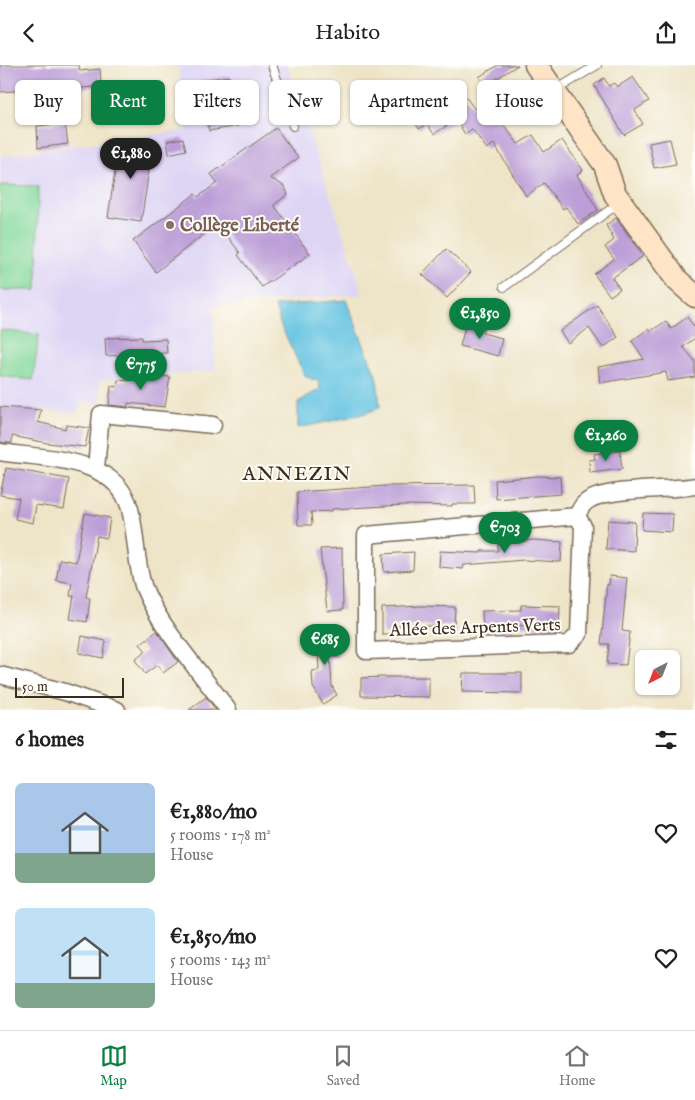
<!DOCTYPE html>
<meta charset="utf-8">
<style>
:root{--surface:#fff;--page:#f6f6f6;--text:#202124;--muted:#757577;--line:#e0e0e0;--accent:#0b8043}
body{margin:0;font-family:"IM FELL English",serif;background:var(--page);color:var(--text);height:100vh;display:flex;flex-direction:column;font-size:19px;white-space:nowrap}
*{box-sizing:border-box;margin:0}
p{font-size:16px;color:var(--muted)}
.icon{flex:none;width:28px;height:28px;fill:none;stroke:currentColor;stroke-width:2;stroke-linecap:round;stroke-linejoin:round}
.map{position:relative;height:645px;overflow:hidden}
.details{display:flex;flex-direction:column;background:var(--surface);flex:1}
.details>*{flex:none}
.top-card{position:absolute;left:15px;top:15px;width:665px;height:45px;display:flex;gap:10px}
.needle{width:32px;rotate:222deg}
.controls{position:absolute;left:635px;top:585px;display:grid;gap:10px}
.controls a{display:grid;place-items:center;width:45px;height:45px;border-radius:8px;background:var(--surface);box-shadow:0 1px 4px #0004;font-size:25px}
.scale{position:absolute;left:15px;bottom:12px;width:109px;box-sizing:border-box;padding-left:5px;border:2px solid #3b2a1e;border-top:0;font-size:14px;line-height:18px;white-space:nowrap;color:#3b2a1e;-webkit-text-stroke:4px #fdfcf7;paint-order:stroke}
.price{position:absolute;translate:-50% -42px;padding:0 11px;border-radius:18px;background:var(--accent);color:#fff;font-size:16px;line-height:32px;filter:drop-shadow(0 1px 2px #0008)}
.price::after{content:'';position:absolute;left:50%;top:30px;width:15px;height:11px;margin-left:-8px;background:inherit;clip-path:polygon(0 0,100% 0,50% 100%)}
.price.on{background:#222;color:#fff}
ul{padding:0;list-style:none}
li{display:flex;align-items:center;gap:15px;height:125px;padding:0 15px}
li span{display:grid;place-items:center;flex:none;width:140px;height:100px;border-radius:8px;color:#555}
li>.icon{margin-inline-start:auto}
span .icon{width:60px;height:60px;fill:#fffc;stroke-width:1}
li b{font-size:21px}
h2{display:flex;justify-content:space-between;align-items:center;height:60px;padding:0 15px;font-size:21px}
.tag{padding:0 18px;border-radius:8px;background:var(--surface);box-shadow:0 1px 4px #0004;font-size:18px;line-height:45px}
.tag.on{background:var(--accent);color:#fff}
header{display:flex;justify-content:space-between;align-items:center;height:65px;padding:0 15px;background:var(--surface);font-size:22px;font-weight:600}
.tab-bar{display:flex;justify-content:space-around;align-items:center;height:70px;border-top:1px solid var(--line);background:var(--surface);font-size:14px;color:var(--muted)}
.tab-bar a{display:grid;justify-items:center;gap:2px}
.tab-bar .on{color:var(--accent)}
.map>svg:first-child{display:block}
</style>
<header><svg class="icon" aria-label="back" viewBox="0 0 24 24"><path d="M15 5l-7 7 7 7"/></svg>Habito<svg class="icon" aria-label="share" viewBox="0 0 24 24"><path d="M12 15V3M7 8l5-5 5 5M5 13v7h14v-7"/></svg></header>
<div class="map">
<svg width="695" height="645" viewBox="0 0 695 645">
<rect width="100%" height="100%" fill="#fdfcf7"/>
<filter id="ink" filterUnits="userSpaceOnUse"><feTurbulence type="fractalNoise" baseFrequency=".02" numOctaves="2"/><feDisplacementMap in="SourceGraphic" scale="10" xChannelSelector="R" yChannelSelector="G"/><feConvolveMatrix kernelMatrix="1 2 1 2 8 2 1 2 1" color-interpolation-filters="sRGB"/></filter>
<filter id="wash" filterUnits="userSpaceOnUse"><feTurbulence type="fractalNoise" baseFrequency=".0096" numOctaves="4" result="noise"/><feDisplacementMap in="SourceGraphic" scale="20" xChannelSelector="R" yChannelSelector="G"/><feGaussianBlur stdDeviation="1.12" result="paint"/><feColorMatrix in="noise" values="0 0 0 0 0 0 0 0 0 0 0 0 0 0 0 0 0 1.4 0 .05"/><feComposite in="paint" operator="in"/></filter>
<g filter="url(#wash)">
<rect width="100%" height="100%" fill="#eee4c7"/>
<!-- built -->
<path fill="#ded5f5" d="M 178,0 L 287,0 L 363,229 L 213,241 L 215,306 L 99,315 L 101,340 L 83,337 L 76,348 L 0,342 L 0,91 L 186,65 Z"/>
<!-- green -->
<path fill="#85d99b" stroke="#60825c" d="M 0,120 L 38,121 L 37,225 L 0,225 Z
M 0,265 L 39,270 L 33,315 L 0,311 Z"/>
<!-- water -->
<path fill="#64c3e2" stroke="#507680" d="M 346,235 L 377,313 L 380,343 L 359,350 L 298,363 L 298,337 L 320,324 L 319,317 L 305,311 L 281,261 L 275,241 Z"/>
<g id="blocks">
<!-- building -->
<path fill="#bb9ed7" d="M 0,0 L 79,0 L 80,6 L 100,4 L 101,21 L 65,25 L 64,18 L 39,19 L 39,29 L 28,30 L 28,25 L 0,27 Z
M 498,0 L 518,0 L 485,21 L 479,12 Z
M 229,11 L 238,61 L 209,66 L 200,16 Z
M 633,12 L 649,36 L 635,45 L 643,59 L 624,70 L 594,20 L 604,13 L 609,21 L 614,18 L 617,22 Z
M 447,25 L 453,35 L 463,28 L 483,56 L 495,48 L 518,79 L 533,70 L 544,87 L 562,75 L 583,105 L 577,110 L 598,145 L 578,159 L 566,142 L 563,144 L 544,118 L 526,131 L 494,79 L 487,84 L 472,64 L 465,69 L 456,55 L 434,69 L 427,59 L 419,64 L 410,49 Z
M 65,58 L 68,79 L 38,83 L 37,61 Z
M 276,63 L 298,93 L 270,113 L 284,121 L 288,129 L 274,140 L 310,189 L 262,222 L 238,190 L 240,188 L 218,158 L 156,207 L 133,176 L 195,129 L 198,132 L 217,118 L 211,109 Z
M 183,73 L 186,85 L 169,89 L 167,76 Z
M 120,74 L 153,79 L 141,157 L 108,152 Z
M 670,74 L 676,99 L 654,103 L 649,78 Z
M 616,153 L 643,191 L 612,213 L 620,224 L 610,231 L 594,209 L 614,194 L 605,182 L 614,175 L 606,160 Z
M 446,184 L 471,207 L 447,233 L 422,209 Z
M 597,240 L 618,272 L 603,283 L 589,263 L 568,278 L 560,266 Z
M 687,252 L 695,263 L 695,273 L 683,282 L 695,296 L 695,312 L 668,316 L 666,307 L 600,318 L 598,302 L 644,294 L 632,276 L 649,263 L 651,266 L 666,256 L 671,264 Z
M 466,258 L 484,263 L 482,268 L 502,273 L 498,291 L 460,281 Z
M 142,272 L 142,275 L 166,274 L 167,288 L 106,291 L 105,273 Z
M 155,310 L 170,312 L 165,342 L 128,338 L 128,342 L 109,340 L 111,321 L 117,322 L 118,315 L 131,316 L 131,312 Z
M 0,342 L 41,345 L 38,357 L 65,364 L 66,360 L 89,363 L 85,382 L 47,378 L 12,371 L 12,378 L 0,377 Z
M 620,386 L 622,404 L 590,408 L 589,395 L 595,394 L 594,389 Z
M 6,403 L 69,414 L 64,444 L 36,440 L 33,458 L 15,454 L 19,433 L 0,430 Z
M 538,411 L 560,412 L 561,429 L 496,434 L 495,415 Z
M 474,420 L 475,439 L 452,439 L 452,441 L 404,440 L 332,444 L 332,446 L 311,447 L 312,460 L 298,460 L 297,427 L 386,421 Z
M 85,448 L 110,453 L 107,473 L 97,471 L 86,532 L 90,533 L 87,557 L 70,554 L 74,531 L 70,531 L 72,518 L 56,515 L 60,494 L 76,497 Z
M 643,448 L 673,449 L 672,467 L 642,465 Z
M 608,455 L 635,457 L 634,486 L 606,484 Z
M 533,475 L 562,477 L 561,497 L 524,495 L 464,500 L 463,504 L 439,502 L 440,486 L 481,488 L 481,486 L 498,486 L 498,479 Z
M 342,483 L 343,545 L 327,546 L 320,484 Z
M 414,487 L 413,505 L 384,507 L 383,489 Z
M 610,511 L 627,513 L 622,566 L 630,567 L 626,600 L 607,599 L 609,579 L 601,579 L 607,519 L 609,520 Z
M 521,540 L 560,541 L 559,563 L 513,560 L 513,566 L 483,564 L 482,546 L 521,545 Z
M 421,541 L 455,542 L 454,561 L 395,561 L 396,569 L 382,569 L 382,543 Z
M 157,566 L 178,597 L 163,608 L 157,600 L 145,609 L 135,595 L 146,586 L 140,579 Z
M 337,567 L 338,592 L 330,592 L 332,621 L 337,630 L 323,639 L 313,622 L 312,606 L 319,605 L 317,568 Z
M 82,571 L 106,576 L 103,593 L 79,588 Z
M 463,608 L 522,608 L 522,628 L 462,627 Z
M 382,612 L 429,612 L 429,632 L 361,631 L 361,613 Z
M 206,632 L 216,645 L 189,645 Z"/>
</g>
</g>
<g filter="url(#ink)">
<use href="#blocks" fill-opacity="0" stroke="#7a6b59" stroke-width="1"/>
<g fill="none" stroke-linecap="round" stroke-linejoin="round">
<!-- service casing -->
<g stroke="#7a6b59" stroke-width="10">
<path id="service" d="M 272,0 L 293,61
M 556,25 L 597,0
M 504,222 L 619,138"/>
</g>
<!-- minor casing -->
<g stroke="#7a6b59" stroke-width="19">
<path id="minor" d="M 0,387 C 44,394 116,391 130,444 C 136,468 136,502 144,523 C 160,563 202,609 228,645
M 96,403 L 101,349 L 213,360
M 577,451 L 583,461 L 579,569 L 569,579 L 366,586 L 366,470 Z
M 577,451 C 579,447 581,441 585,438 C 601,422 670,426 695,421
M 0,610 L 65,627 L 117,645"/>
</g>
<!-- secondary casing -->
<g stroke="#7a6b59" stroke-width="25">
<path id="secondary" d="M 536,0 L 605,100 L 615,129 L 677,215 L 695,231"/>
</g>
<!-- service -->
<use href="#service" stroke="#fff" stroke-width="8"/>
<!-- minor -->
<use href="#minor" stroke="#fff" stroke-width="16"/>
<!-- secondary -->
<use href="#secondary" stroke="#ffe4c6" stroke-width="22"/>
</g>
</g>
<!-- markers -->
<circle fill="#8d6e63" stroke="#fdfcf7" stroke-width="2" cx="170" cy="160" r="5"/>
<g text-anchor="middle" stroke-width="4" stroke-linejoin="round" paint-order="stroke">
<!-- education labels -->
<g font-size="18" font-weight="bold" fill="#785e54" stroke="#fdfcf7" text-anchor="start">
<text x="180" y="166">Collège Liberté</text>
</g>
<!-- street labels -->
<g font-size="18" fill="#3b2a1e" stroke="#fdfcf7">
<text transform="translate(475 562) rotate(-2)" y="6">Allée des Arpents Verts</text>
</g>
<!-- quarter labels -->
<g font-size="20" letter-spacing="1" fill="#3b2a1e" stroke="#fdfcf7">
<text x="297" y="415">ANNEZIN</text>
</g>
</g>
</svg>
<div class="controls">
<a><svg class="needle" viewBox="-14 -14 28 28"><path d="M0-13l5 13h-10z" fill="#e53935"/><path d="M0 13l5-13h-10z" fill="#757577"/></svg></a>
</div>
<div class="scale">50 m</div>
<b class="price on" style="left:131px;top:115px">€1,880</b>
<b class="price" style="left:480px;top:275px">€1,850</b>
<b class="price" style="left:141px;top:326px">€775</b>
<b class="price" style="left:606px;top:397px">€1,260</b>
<b class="price" style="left:505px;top:489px">€703</b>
<b class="price" style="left:325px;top:601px">€685</b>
<div class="top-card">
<a class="tag">Buy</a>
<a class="tag on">Rent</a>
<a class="tag">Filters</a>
<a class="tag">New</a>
<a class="tag">Apartment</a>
<a class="tag">House</a>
</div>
</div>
<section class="details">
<h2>6 homes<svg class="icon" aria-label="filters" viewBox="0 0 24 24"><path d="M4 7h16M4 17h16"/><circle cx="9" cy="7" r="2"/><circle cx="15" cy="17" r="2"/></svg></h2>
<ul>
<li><span style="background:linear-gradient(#a9c7e8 70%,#7fa58c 0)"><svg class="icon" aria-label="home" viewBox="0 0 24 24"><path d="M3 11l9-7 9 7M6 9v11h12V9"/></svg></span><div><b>€1,880/mo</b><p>5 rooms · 178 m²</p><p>House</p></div><svg class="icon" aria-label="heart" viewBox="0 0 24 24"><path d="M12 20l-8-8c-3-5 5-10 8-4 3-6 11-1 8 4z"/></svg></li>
<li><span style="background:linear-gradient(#bfe0f5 75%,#7fa58c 0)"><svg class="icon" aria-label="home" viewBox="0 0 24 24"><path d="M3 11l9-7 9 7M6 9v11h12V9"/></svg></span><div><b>€1,850/mo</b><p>5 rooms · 143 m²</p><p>House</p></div><svg class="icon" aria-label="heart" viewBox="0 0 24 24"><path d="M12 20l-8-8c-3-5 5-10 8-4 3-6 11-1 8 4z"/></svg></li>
</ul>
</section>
<nav class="tab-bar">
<a class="on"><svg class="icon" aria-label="map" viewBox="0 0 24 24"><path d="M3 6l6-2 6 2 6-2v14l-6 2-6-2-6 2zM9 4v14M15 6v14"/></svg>Map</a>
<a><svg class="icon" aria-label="saved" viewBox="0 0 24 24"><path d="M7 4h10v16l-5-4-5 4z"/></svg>Saved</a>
<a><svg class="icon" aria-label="home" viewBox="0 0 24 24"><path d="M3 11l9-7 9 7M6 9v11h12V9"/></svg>Home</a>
</nav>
